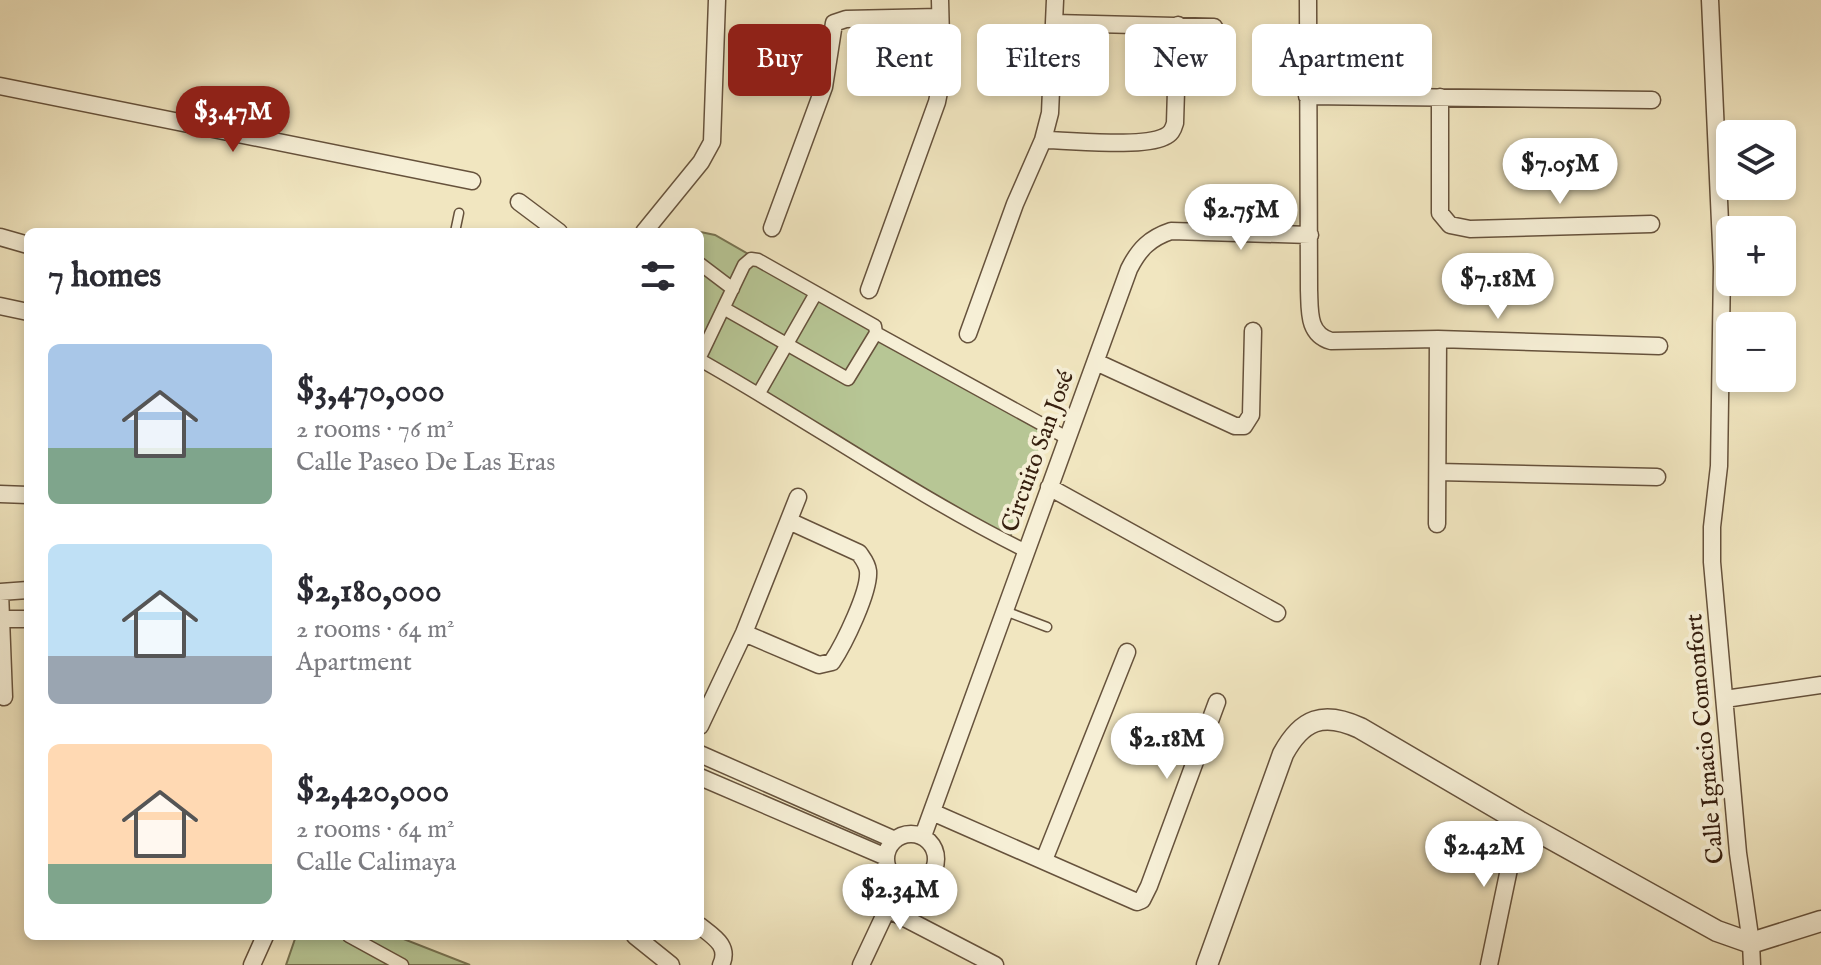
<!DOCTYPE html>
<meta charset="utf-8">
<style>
:root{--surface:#fff;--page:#f7f7f7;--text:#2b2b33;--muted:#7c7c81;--accent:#8f2418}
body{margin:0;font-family:"IM FELL English",serif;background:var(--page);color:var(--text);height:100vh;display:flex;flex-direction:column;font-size:30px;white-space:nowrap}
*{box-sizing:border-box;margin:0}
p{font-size:26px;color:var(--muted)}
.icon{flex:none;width:44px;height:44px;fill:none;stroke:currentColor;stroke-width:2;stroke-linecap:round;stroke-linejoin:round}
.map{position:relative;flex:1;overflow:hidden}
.panel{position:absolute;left:24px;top:228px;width:680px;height:712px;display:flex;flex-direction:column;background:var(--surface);border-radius:12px;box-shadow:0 4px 12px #0003}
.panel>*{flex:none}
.banner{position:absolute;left:728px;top:24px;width:760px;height:72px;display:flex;gap:16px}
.buttons{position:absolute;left:1716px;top:120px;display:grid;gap:16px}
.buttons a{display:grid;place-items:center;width:80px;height:80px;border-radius:12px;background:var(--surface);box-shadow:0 4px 12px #0003;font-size:40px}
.price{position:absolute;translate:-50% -68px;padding:0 18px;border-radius:28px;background:#fff;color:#222;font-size:26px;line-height:52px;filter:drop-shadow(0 2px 4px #0008)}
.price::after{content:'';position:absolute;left:50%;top:48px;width:24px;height:18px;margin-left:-12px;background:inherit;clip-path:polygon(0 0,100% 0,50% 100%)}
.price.active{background:var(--accent);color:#fff}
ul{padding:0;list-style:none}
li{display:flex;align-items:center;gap:24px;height:200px;padding:0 24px}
li span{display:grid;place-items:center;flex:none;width:224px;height:160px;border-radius:12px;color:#555}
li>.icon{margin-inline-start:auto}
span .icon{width:96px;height:96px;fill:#fffc;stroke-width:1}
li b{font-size:34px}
h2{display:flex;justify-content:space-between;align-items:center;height:96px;padding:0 24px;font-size:34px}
.chip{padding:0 28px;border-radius:12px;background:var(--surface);box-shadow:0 4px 12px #0003;font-size:28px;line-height:72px}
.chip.active{background:var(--accent);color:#fff}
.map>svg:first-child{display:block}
</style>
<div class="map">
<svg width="1821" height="965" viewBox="0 0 1821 965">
<rect width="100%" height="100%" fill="#f1e6c0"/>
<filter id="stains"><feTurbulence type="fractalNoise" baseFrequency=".0025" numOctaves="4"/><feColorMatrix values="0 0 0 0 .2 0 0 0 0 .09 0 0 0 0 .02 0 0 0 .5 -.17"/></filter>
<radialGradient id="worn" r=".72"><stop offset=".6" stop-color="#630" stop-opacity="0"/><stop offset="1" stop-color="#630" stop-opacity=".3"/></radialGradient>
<!-- green -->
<path fill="#b7c695" stroke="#777352" stroke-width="2" d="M 686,229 L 715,235 L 1051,427 L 1009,540 L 700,366 L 700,232 L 682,232 Z
M 296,936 L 396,936 L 470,965 L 286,965 Z"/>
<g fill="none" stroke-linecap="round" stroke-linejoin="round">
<!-- service casing -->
<g stroke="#66523c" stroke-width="11">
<path id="service" d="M 455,232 L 459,213
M 1005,611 L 1047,627"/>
</g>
<!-- pedestrian casing -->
<g stroke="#66523c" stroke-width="15">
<path id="pedestrian" d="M 700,264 L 733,289
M 876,333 L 1067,438
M 700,357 L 744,265 L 751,259 L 758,260 L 875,326 L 876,333 L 848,379 L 725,309
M 700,360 C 810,422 913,495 1026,551
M 759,393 L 816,293
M 349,936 L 402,965"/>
</g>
<!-- minor casing -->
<g stroke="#66523c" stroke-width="19">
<path id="minor" d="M 1308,0 L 1309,290 C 1310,310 1307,334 1331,341 L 1438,339 L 1659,346
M 1710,0 L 1722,267 L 1719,466 L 1712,527 L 1712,562 L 1738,853 L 1751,943 L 1752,965
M 1055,23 L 1214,27
M 0,86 L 472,181
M 1307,96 L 1652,100
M 1440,97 L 1440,213 L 1450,225 L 1470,229 L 1651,224
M 1043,140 C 1071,140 1141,148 1164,137 C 1171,134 1173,130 1175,123 L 1178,25
M 519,202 L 559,232
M 772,228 L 824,87 L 834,23 L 846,19 L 939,17
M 644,232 L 701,162 L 712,142 L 717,0
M 0,237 L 28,245
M 869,290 L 937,102 L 942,77 L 940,0
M 0,306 L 28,312
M 968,334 L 1015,204 L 1043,140 L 1050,113 L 1055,0
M 1096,362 L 1235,426 L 1244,426 L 1251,415 L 1253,331
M 1438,472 L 1657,477
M 1049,487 L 1277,613
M 0,494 L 28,495
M 1437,524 L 1438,339
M 0,592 L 4,697
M 0,592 L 28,590
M 0,619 L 28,619
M 744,633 L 819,665 L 832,662 C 844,644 870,591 868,571 C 867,563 863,559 859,553 L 789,521
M 1725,699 L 1821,685
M 700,726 L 744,633 L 798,497
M 700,754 L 895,840
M 700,777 L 886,857
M 932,812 L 1137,902 L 1142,900 L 1149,886 L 1217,702
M886 859a25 25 0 1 1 50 0a25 25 0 1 1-50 0Z
M 923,836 L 1129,269 C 1139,249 1150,238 1171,231 L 1310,235
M 1044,860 L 1127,652
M 889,910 L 995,965
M 700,926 C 714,937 730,946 721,965
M 635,936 L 671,965
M 252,965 L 265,936
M 861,965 L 900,882
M 1489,965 L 1519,821"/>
</g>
<!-- tertiary casing -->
<g stroke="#66523c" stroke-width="23">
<path id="tertiary" d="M 1207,965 L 1283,754 C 1302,719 1323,711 1360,728 L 1519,821 L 1717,931 L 1751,943 L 1821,921"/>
</g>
<!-- service -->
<use href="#service" stroke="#f6efd6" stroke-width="8"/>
<!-- pedestrian -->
<use href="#pedestrian" stroke="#f6efd6" stroke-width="12"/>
<!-- minor -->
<use href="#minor" stroke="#f6efd6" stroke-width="16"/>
<!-- tertiary -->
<use href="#tertiary" stroke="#f6efd6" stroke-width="20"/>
</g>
<g text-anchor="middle" stroke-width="8" stroke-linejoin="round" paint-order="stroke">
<!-- street labels -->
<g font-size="24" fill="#372010" stroke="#f6efd6">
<text transform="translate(1037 451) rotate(-70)" y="8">Circuito San José</text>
<text transform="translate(1704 739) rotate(-95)" y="8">Calle Ignacio Comonfort</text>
</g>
</g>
<rect width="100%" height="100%" filter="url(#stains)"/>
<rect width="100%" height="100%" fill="url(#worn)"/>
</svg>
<div class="buttons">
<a><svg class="icon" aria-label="layers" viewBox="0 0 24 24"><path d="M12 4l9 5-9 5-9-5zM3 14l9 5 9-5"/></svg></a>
<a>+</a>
<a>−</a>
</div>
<b class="price active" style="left:233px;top:154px">$3.47M</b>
<b class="price" style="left:1560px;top:206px">$7.05M</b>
<b class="price" style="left:1241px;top:252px">$2.75M</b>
<b class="price" style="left:1498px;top:321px">$7.18M</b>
<b class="price" style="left:1167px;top:781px">$2.18M</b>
<b class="price" style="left:1484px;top:889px">$2.42M</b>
<b class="price" style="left:900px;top:932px">$2.34M</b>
<div class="banner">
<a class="chip active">Buy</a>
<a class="chip">Rent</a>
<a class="chip">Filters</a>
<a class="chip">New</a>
<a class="chip">Apartment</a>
</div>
<section class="panel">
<h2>7 homes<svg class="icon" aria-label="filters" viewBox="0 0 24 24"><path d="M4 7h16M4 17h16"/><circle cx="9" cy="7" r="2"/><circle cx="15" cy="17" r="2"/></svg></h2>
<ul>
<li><span style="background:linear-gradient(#a9c7e8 65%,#7fa58c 0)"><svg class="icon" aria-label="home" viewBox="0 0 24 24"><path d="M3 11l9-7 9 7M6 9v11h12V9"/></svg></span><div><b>$3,470,000</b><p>2 rooms · 76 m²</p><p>Calle Paseo De Las Eras</p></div></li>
<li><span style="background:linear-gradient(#bfe0f5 70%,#9aa5b1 0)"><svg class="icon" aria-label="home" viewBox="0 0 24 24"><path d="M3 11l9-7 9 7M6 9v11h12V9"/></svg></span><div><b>$2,180,000</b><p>2 rooms · 64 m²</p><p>Apartment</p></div></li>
<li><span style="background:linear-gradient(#ffd9b3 75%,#7fa58c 0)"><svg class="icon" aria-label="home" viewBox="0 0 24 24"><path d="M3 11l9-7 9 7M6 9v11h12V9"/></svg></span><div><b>$2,420,000</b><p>2 rooms · 64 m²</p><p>Calle Calimaya</p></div></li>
</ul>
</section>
</div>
